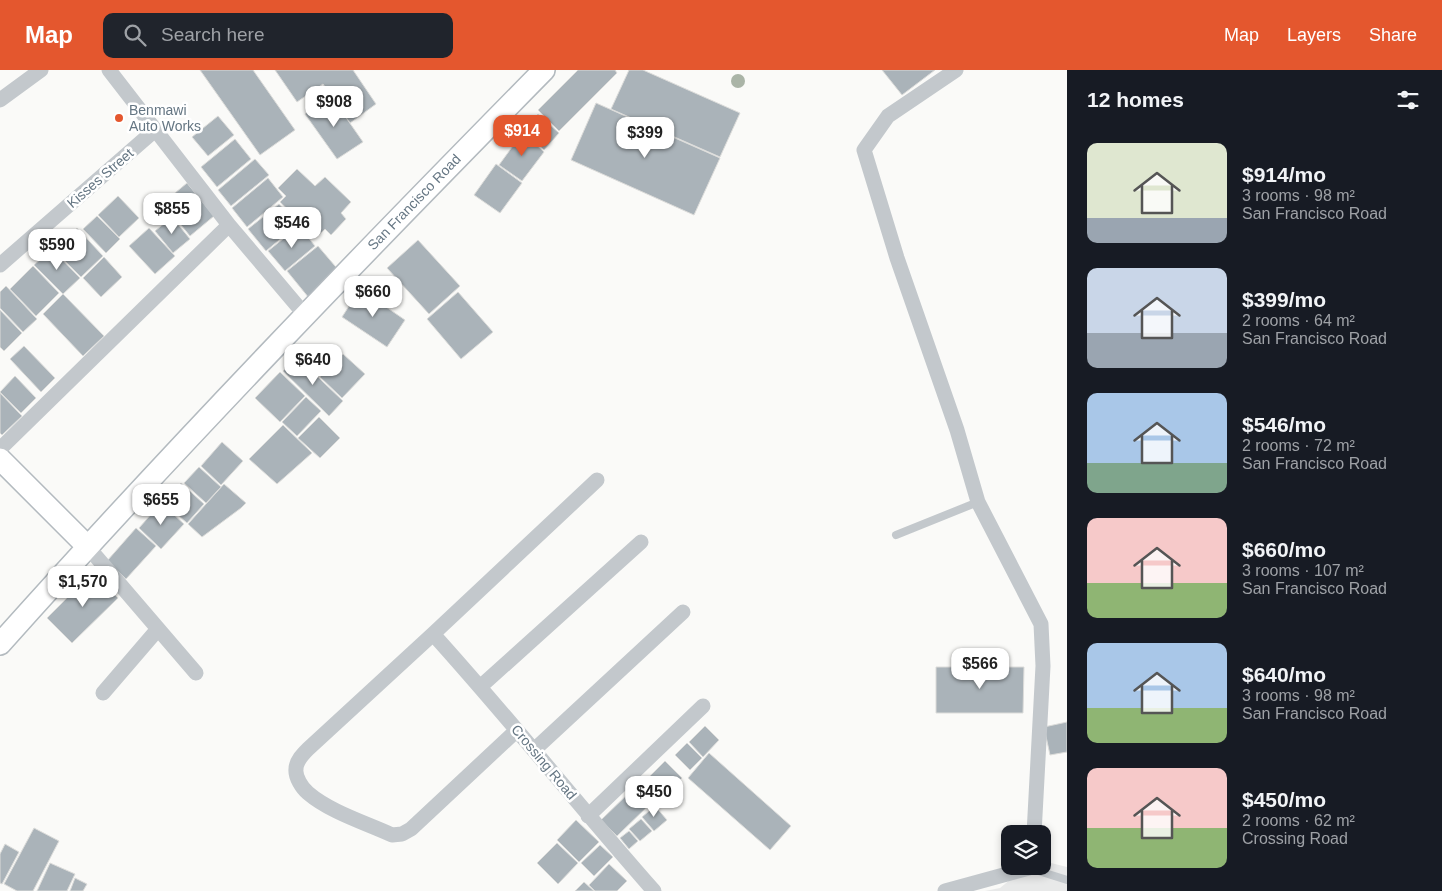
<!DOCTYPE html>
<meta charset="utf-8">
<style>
:root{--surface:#171b24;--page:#20242c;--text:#f1f3f6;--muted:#9ea1a6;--accent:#e4572e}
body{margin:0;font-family:Helvetica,sans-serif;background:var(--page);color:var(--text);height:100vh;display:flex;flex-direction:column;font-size:19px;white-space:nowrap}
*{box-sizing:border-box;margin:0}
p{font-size:16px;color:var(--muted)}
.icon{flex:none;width:28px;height:28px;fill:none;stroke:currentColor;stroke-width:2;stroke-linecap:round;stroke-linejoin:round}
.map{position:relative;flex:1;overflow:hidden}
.side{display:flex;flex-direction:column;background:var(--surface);width:375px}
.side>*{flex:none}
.fabs{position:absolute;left:1001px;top:755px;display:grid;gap:10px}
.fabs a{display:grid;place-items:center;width:50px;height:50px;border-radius:10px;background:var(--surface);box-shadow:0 2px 8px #0003;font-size:25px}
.price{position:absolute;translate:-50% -42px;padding:0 11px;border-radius:10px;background:#fff;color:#222;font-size:16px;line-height:32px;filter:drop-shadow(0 1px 2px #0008)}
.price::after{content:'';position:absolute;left:50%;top:30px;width:15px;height:11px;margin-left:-8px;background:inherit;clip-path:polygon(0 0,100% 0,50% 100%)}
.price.on{background:var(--accent);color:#fff}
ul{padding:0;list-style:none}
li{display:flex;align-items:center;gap:15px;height:125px;padding:0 20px}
li span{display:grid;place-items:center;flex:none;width:140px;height:100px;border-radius:10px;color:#555}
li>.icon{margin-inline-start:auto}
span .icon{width:60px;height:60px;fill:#fffc;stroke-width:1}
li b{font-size:21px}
h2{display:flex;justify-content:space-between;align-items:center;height:60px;padding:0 20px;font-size:21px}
header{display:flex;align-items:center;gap:30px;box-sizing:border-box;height:70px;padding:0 25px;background:var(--accent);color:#fff}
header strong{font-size:24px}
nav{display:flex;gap:28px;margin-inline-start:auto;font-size:18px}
.search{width:350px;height:45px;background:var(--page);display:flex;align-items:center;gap:12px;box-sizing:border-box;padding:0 18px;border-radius:10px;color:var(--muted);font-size:19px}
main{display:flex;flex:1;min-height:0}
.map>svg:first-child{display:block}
</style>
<header>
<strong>Map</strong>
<div class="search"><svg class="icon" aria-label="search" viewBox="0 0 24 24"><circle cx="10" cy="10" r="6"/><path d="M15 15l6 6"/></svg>Search here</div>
<nav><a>Map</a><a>Layers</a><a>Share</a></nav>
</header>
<main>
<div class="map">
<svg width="1067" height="821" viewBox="0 0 1067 821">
<rect width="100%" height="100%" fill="#fafaf8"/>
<!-- built -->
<path fill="#e8e9e9" d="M 1043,791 L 1067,797 L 1067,821 L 985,821 L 1000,818 L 1027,796 L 1042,796 Z"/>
<!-- building -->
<path fill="#aab3b9" stroke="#dcdcda" d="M 200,0 L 253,0 L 295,60 L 260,85 Z
M 275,0 L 353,0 L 376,34 L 350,53 L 323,14 L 297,32 Z
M 578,0 L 615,0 L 617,3 L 559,61 L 538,40 Z
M 629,0 L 643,0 L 740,43 L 720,87 L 611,39 Z
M 882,0 L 935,0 L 902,25 Z
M 331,26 L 363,72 L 337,89 L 305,44 Z
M 596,33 L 720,88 L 694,145 L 571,90 Z
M 538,44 L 559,63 L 544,80 L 523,61 Z
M 218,46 L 234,65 L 208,86 L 192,67 Z
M 523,62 L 544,82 L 522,111 L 499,95 Z
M 235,69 L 251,89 L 217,117 L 201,97 Z
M 255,89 L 269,105 L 231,136 L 218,120 Z
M 496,94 L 522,113 L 500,143 L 474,125 Z
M 297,99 L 315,116 L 325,107 L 351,132 L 341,143 L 346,149 L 331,165 L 325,159 L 317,167 L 280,132 L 286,126 L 278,118 Z
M 268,108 L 283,127 L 247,157 L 232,138 Z
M 187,113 L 214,146 L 190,166 L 163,133 Z
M 118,126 L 139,148 L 119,167 L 98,145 Z
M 279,134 L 297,155 L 266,181 L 248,159 Z
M 97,146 L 120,169 L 106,183 L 83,159 Z
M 172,147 L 190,169 L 173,183 L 155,161 Z
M 299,156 L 315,176 L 285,201 L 268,181 Z
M 77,158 L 103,186 L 81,207 L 54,180 Z
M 149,158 L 175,186 L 155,204 L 129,176 Z
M 418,170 L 460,216 L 429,244 L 387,198 Z
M 318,176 L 341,203 L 309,228 L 287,201 Z
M 52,179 L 80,208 L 63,224 L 34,195 Z
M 104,187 L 122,207 L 101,227 L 83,208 Z
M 33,196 L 59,223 L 36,246 L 10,219 Z
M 6,216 L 37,249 L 23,262 L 0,238 L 0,222 Z
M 360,219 L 405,250 L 387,277 L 342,247 Z
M 458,222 L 493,262 L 461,289 L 427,249 Z
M 63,224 L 104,266 L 83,286 L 43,244 Z
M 0,240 L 22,263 L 4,281 L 0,277 Z
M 24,276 L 55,308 L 41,322 L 10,289 Z
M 343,284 L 365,304 L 342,328 L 320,307 Z
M 297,287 L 343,331 L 329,346 L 283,301 Z
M 280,302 L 305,326 L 280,352 L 255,328 Z
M 15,306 L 36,328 L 21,343 L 0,322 Z
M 0,323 L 22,346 L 2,365 L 0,363 Z
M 306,327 L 321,341 L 297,366 L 282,352 Z
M 319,347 L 340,368 L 320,388 L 298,368 Z
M 283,355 L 312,383 L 277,414 L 249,389 Z
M 222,372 L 243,391 L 221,415 L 201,396 Z
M 199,397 L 221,417 L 206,433 L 184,413 Z
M 181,413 L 204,434 L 187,453 L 163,432 Z
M 224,414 L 246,433 L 241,438 L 202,467 L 188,454 Z
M 161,433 L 184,454 L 161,479 L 139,458 Z
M 136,458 L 156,476 L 126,509 L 107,491 Z
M 93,502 L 118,528 L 72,573 L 47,548 Z
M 936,597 L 1024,597 L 1023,643 L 936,643 Z
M 1067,652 L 1067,682 L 1050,685 L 1044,657 Z
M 705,656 L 719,670 L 703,687 L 689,672 Z
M 687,673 L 702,688 L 690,700 L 675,685 Z
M 709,683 L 791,756 L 770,780 L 688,708 Z
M 665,691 L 682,708 L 662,729 L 644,712 Z
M 642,712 L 659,729 L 652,736 L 635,719 Z
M 633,719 L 649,735 L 617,766 L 601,750 Z
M 655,736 L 667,750 L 654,761 L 642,747 Z
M 641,749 L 652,761 L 640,771 L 629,759 Z
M 576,750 L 599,772 L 579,792 L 557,770 Z
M 34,758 L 59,771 L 33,821 L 17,821 L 4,814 Z
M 629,761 L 638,771 L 629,779 L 620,768 Z
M 557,773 L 578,793 L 558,814 L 537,793 Z
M 5,774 L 19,782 L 2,814 L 0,813 L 0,784 Z
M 600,775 L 613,787 L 594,806 L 581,793 Z
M 50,793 L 75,804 L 67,821 L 37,821 Z
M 609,794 L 627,811 L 617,821 L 595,821 L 589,815 Z
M 75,808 L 87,814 L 83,821 L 70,821 Z
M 584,812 L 594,821 L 575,821 Z"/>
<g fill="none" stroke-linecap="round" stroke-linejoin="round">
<!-- secondary casing -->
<g stroke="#b3babf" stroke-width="24">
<path id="secondary" d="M 0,389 L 87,476
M 0,574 C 176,377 359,188 544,0"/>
</g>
<!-- service -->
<path stroke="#c3c8cc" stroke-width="8" d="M 896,465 L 978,432
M 1029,798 L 1067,810"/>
<!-- minor -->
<path stroke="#c3c8cc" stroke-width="15" d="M 109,0 L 229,155 L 305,245
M 956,0 L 888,46 L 864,80 L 897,188 L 957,360 L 978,432 L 1041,554 L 1043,596 L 1034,764
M 0,30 L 41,0
M 0,195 L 155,60
M 0,379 L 229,155
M 87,476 L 196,603
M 433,564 C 509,648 579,736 654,821
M 480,617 L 641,472
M 103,623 L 158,559
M 517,660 L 411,759 L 402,764 L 392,765 C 366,753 330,742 308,723 C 302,718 295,707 296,699 C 296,691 303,684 308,679 L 433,564 L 597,410
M 534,680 L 683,542
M 588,746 L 703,636
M 945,821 L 1029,798 L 1029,796"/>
<!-- secondary -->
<use href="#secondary" stroke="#fff" stroke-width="21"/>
</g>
<!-- trees -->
<circle fill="#aab4a7" cx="738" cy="11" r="7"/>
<!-- markers -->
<circle fill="#e4572e" stroke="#fff" stroke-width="2" cx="119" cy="48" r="5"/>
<g text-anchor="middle" stroke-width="5" stroke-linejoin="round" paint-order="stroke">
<!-- poi labels -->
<g font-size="14" fill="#657683" stroke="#fff" text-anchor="start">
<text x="129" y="45">Benmawi<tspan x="129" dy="16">Auto Works</tspan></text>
</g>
<!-- street labels -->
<g font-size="14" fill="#657683" stroke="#fff">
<text transform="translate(100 108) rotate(-41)" y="5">Kisses Street</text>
<text transform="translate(414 132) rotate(-46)" y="5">San Francisco Road</text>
<text transform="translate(544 692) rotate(50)" y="5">Crossing Road</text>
</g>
</g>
</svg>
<div class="fabs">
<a><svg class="icon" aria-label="layers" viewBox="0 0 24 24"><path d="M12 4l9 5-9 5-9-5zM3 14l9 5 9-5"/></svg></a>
</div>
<b class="price" style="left:334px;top:58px">$908</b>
<b class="price on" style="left:522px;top:87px">$914</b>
<b class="price" style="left:645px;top:89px">$399</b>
<b class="price" style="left:172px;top:165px">$855</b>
<b class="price" style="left:292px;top:179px">$546</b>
<b class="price" style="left:57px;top:201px">$590</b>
<b class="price" style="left:373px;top:248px">$660</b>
<b class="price" style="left:313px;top:316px">$640</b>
<b class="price" style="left:161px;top:456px">$655</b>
<b class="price" style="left:83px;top:538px">$1,570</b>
<b class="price" style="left:980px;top:620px">$566</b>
<b class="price" style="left:654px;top:748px">$450</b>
</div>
<section class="side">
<h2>12 homes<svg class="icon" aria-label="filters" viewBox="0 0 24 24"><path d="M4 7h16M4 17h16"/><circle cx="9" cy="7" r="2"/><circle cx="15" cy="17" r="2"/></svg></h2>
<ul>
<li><span style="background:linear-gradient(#dfe7d0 75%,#9aa5b1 0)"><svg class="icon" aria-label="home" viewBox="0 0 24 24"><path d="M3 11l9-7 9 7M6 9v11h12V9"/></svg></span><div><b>$914/mo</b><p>3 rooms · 98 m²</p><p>San Francisco Road</p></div></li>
<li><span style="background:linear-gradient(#c9d6e8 65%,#9aa5b1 0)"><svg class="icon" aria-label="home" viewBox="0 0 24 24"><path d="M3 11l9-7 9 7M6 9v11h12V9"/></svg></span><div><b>$399/mo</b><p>2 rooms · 64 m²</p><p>San Francisco Road</p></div></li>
<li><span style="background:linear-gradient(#a9c7e8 70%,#7fa58c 0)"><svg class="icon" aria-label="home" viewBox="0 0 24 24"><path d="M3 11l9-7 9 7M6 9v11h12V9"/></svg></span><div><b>$546/mo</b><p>2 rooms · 72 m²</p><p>San Francisco Road</p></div></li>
<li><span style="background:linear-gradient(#f6c9c9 65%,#8fb573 0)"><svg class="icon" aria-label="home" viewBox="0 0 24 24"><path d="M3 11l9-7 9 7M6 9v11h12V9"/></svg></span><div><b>$660/mo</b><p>3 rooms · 107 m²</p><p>San Francisco Road</p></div></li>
<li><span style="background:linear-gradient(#a9c7e8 65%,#8fb573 0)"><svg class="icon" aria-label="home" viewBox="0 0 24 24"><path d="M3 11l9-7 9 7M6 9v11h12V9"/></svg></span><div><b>$640/mo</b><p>3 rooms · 98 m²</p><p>San Francisco Road</p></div></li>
<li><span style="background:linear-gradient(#f6c9c9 60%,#8fb573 0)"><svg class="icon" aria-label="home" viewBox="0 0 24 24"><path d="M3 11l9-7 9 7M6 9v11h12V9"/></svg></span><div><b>$450/mo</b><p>2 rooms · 62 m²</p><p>Crossing Road</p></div></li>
</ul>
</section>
</main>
